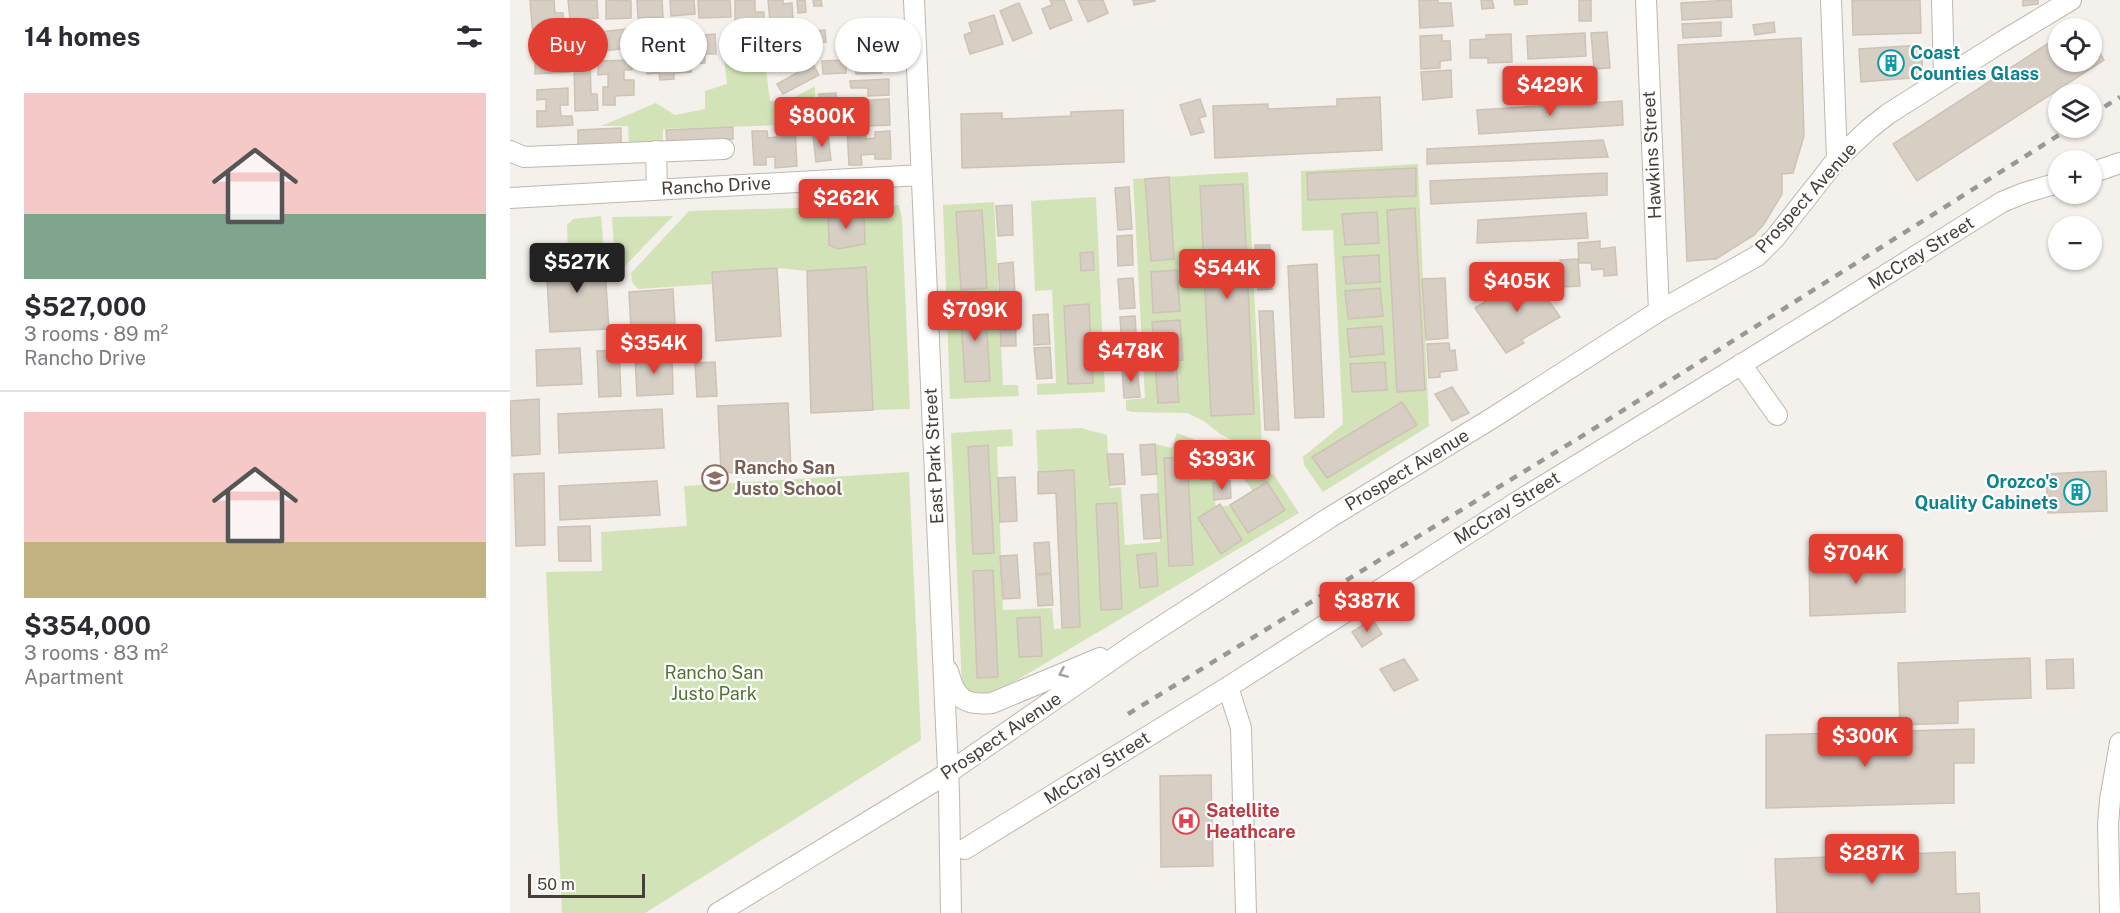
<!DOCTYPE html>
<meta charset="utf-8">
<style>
:root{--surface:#fff;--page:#f2f2f3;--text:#2b2b33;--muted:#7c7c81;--line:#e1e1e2;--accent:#e33e32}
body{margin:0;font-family:"Public Sans",sans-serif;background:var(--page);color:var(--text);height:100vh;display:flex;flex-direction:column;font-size:22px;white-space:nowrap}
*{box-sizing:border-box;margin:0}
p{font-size:20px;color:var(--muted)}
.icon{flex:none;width:33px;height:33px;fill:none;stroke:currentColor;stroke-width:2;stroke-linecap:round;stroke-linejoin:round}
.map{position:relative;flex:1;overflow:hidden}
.side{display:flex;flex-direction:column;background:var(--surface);width:510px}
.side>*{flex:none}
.guide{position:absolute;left:18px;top:18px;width:570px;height:54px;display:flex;gap:12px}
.fabs{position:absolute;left:1538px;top:18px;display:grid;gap:12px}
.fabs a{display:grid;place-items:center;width:54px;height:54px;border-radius:50%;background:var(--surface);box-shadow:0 2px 4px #0004;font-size:30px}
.scale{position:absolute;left:18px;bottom:15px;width:117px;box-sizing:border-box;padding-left:6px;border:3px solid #474039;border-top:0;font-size:16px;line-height:21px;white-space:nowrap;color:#474039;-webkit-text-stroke:4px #fff;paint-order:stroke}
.price{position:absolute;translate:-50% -51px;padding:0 14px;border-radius:6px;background:var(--accent);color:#fff;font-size:20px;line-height:39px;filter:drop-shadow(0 2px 3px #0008)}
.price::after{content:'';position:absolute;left:50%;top:36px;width:18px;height:14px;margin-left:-9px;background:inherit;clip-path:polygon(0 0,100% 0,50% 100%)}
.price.on{background:#222;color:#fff}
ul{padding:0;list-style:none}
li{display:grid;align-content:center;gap:12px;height:318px;padding:0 24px}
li+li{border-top:2px solid var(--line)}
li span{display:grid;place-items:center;height:186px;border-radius:0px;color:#555}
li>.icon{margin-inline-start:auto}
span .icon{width:108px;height:108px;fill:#fffc;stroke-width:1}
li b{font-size:26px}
h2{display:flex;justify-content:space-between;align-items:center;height:72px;padding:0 24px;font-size:26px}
.tag{padding:0 21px;border-radius:27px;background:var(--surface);box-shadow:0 2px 4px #0004;font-size:21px;line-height:54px}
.tag.on{background:var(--accent);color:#fff}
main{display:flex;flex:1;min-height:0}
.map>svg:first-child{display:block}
</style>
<main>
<section class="side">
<h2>14 homes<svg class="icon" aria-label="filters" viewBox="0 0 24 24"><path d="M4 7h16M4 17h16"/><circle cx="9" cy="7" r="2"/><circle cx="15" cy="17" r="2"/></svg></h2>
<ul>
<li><span style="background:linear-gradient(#f6c9c9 65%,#7fa58c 0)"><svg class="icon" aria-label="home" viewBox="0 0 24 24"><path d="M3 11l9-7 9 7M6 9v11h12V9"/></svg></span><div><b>$527,000</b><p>3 rooms · 89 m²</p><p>Rancho Drive</p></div></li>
<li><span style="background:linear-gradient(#f6c9c9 70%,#c2b280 0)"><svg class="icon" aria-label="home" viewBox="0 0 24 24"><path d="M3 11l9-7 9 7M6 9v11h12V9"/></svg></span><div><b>$354,000</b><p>3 rooms · 83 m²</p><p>Apartment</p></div></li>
</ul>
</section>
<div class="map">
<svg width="1610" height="913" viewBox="0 0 1610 913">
<rect width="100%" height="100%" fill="#f4f0eb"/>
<!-- green -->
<path fill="#d3e3b8" d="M 252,39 L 260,101 L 280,100 L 305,86 L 305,124 L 153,129 L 153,144 L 119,144 L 118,126 L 91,126 L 146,103 L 165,115 L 195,109 L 195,91 L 217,84 L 212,40 Z
M 908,164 L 919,426 L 813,492 L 794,465 L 793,457 L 833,424 L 823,230 L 792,231 L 791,171 Z
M 738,172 L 752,446 L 732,445 L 710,434 L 694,421 L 677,413 L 622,412 L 616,410 L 616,400 L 635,398 L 623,179 Z
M 586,197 L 595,392 L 527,395 L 527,384 L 546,383 L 542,290 L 525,291 L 521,201 Z
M 484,202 L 493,385 L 508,385 L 509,396 L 440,399 L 433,205 Z
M 389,205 L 392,219 L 400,409 L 363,410 L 355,267 L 297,271 L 267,268 L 203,271 L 203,284 L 128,289 L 122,282 L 121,273 L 179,211 Z
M 91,216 L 94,252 L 58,252 L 57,225 L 63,219 Z
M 163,216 L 110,271 L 104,249 L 102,217 Z
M 571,428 L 597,435 L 600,488 L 611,487 L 615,545 L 650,542 L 645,444 L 662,448 L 667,433 L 683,439 L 689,445 L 691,480 L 705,479 L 706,483 L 703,483 L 711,553 L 732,540 L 711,507 L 720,505 L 738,533 L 775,510 L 757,482 L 743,491 L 733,478 L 733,471 L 751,469 L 764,475 L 789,513 L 472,701 L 452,688 L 441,433 L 502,429 L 503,446 L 487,447 L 493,610 L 542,608 L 544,629 L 569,627 L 564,470 L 528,472 L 526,430 Z
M 399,472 L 411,740 L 135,913 L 52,913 L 36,572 L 92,571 L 91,532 L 177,526 L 174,486 Z"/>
<!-- building -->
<path fill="#d7cec4" stroke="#cec2b5" stroke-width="1.5" d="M 20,0 L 44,0 L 45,13 L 53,13 L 54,26 L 37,27 L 38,35 L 23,37 Z
M 58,0 L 87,0 L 88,18 L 60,20 Z
M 96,0 L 121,1 L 121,18 L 96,19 Z
M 127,0 L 152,0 L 153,17 L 128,18 Z
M 160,0 L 184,0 L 185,14 L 161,16 Z
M 188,0 L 220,0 L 221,17 L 189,18 Z
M 225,0 L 245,0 L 245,12 L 254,12 L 254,28 L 225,29 Z
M 258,0 L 273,0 L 273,4 L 282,3 L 283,20 L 260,21 Z
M 287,0 L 295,0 L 296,12 L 288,13 Z
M 303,0 L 311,0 L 312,6 L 304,6 Z
M 540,0 L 554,0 L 562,20 L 540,29 L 532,9 L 542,5 Z
M 568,0 L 593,0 L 598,13 L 578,22 Z
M 623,0 L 644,0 L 645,1 L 624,5 Z
M 909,0 L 928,0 L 928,3 L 941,3 L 943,26 L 910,28 Z
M 971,0 L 982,0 L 984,8 L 972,9 Z
M 1004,0 L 1017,0 L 1017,4 L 1005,5 Z
M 1069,0 L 1081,0 L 1081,21 L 1069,21 Z
M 1221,0 L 1222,17 L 1172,20 L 1171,3 Z
M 1342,0 L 1410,0 L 1411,33 L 1343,35 Z
M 1513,0 L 1528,0 L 1528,4 L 1513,6 Z
M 509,3 L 522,33 L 503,41 L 490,11 Z
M 484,15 L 493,44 L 460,54 L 454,35 L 462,32 L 459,23 Z
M 1211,22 L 1211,36 L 1173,38 L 1172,24 Z
M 1264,22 L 1265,32 L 1245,35 L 1243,25 Z
M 1570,22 L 1574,28 L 1561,28 Z
M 116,29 L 119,48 L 93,51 L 91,32 Z
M 315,30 L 316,42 L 304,43 L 303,31 Z
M 373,30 L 374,43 L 343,45 L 342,31 Z
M 290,32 L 295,41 L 262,60 L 256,51 Z
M 1097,32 L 1100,68 L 1084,69 L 1081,33 Z
M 1075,33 L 1076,56 L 1018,59 L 1017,36 Z
M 205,34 L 206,54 L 195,54 L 195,63 L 181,64 L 181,72 L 164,73 L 164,79 L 150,80 L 149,73 L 137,74 L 134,39 Z
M 1001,34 L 1002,62 L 978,63 L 978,58 L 960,58 L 960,40 L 976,39 L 976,35 Z
M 932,35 L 932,41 L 940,41 L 941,60 L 930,61 L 930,68 L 911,69 L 910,36 Z
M 1548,37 L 1548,62 L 1581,62 L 1581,39 L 1594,60 L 1407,181 L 1383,144 Z
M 1291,38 L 1294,136 L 1283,173 L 1272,174 L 1272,194 L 1254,224 L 1244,235 L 1206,259 L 1177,261 L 1168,45 Z
M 88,40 L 89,55 L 60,57 L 58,42 Z
M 1411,45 L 1413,77 L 1351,82 L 1349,49 Z
M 59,52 L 60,72 L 25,74 L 25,54 Z
M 372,58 L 372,73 L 346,74 L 345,60 Z
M 122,60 L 122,70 L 114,70 L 114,80 L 124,80 L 124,95 L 105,96 L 105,105 L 93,105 L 93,87 L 98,87 L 98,74 L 88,75 L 88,61 Z
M 336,60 L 336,73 L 313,74 L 312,61 Z
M 80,62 L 81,94 L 87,94 L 88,110 L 65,111 L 64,63 Z
M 303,64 L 309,75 L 273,94 L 267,84 Z
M 941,70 L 942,97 L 913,100 L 911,72 Z
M 379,79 L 379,95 L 358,96 L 358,88 L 341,88 L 340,81 Z
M 58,88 L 58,105 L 50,105 L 51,116 L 62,116 L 63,125 L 27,127 L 27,111 L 36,111 L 36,99 L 27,100 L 27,90 Z
M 326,93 L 327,102 L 379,99 L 380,125 L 358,126 L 358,120 L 323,122 L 323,129 L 311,129 L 309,94 Z
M 870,97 L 872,150 L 705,158 L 703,106 L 758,104 L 758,109 L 827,106 L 827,99 Z
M 690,99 L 696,116 L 689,118 L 694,132 L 681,135 L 670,105 Z
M 1112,101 L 1113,125 L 969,134 L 967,110 Z
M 613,110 L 614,162 L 452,168 L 451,114 L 492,113 L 492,119 L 561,116 L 561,112 Z
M 355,126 L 356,139 L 365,138 L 365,132 L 380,131 L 381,159 L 365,159 L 365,154 L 351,155 L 352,165 L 339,165 L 337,127 Z
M 223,127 L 223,139 L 157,143 L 156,130 Z
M 111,128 L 111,144 L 68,145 L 68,130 Z
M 285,128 L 287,166 L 265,168 L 265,157 L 256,157 L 256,165 L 244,165 L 242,131 L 257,131 L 258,138 L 267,137 L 267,129 Z
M 318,135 L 321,160 L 306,162 L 303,136 Z
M 1093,140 L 1098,157 L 917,164 L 917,149 Z
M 906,168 L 906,196 L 798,200 L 797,173 Z
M 1097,173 L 1097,195 L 921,204 L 920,181 Z
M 659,177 L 664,259 L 641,261 L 635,179 Z
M 733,184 L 744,414 L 701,416 L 690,186 Z
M 619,187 L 622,229 L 608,230 L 605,188 Z
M 502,205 L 503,235 L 488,236 L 486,206 Z
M 905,208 L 915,390 L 887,392 L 877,210 Z
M 472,210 L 477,288 L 451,290 L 446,212 Z
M 867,212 L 869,243 L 835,245 L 832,214 Z
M 354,213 L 355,244 L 328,249 L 319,245 L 318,215 Z
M 1076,213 L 1078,238 L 967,243 L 968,220 Z
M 622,235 L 623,265 L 608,266 L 607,236 Z
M 1090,241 L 1090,249 L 1105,247 L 1107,275 L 1094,276 L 1094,269 L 1082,270 L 1081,263 L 1069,263 L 1068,243 Z
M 745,245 L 760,245 L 762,289 L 748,290 Z
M 583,252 L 584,270 L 571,271 L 570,253 Z
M 869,255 L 870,282 L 836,284 L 833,257 Z
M 94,256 L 99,329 L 40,332 L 36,260 Z
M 1068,259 L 1070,286 L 1053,287 L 1050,260 Z
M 503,262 L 505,293 L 490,294 L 488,264 Z
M 807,264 L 814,417 L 785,418 L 778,266 Z
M 356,267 L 363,410 L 301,413 L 297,271 Z
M 267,268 L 271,336 L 206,341 L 202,272 Z
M 667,270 L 670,311 L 643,313 L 641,272 Z
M 1020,273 L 1050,317 L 1011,340 L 1014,343 L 996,353 L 965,308 Z
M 623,278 L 625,308 L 610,309 L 608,279 Z
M 935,278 L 938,338 L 916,340 L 912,279 Z
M 870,288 L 873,316 L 838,319 L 835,291 Z
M 163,289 L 165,325 L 152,326 L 152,333 L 134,334 L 134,327 L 121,328 L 119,292 Z
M 475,302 L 480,381 L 455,382 L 450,304 Z
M 505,302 L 506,346 L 491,346 L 489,303 Z
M 579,304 L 583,383 L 558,384 L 554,306 Z
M 749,311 L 763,311 L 769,430 L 755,430 Z
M 538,314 L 540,344 L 524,345 L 523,315 Z
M 625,316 L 627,346 L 612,347 L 610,317 Z
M 670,320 L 673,360 L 666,361 L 669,402 L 648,403 L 642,322 Z
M 872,326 L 874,354 L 840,357 L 837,329 Z
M 939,343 L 940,351 L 945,350 L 947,370 L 930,372 L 930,377 L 919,378 L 917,344 Z
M 540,347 L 542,378 L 527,379 L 524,348 Z
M 70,348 L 72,384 L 27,386 L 26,350 Z
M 109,350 L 111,396 L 89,397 L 87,351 Z
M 162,355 L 163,394 L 127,396 L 125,357 Z
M 205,362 L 207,396 L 187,397 L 185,363 Z
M 875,362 L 877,390 L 842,392 L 840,364 Z
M 627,367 L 630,397 L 614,398 L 612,368 Z
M 942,387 L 959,413 L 942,421 L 925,394 Z
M 29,399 L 30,454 L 2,456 L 0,401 Z
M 892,402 L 907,425 L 817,478 L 802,457 Z
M 278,403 L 281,470 L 211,473 L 208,406 Z
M 152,409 L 154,448 L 49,453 L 48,414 Z
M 645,444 L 647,474 L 632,475 L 630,445 Z
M 478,445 L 484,553 L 463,554 L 458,447 Z
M 597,454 L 613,454 L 615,484 L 600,485 Z
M 677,457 L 683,565 L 659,566 L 654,458 Z
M 704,462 L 705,479 L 691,480 L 690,463 Z
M 564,470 L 570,627 L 552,628 L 546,493 L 528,494 L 528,472 Z
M 1596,471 L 1597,511 L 1538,513 L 1536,474 Z
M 34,473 L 35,545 L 6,546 L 4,474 Z
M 505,477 L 507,521 L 490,522 L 488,478 Z
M 147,481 L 150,515 L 50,520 L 49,486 Z
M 720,481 L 721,498 L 704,500 L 703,483 Z
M 757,482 L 775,510 L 738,533 L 720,505 Z
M 648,494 L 651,538 L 634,539 L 631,495 Z
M 607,503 L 612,609 L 591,610 L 586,504 Z
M 710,504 L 732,540 L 711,554 L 688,518 Z
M 80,526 L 81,561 L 49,561 L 48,527 Z
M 539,542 L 541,573 L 526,574 L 524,543 Z
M 646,553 L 648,586 L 630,588 L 627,555 Z
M 1386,554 L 1386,570 L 1395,569 L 1395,612 L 1300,616 L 1299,557 Z
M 507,555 L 510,598 L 493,599 L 490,556 Z
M 483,570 L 488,677 L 467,678 L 463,571 Z
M 541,574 L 543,605 L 528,606 L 526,575 Z
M 530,617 L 532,656 L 509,657 L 507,618 Z
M 862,619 L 872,634 L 852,647 L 842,632 Z
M 1520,658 L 1521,698 L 1448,701 L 1448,723 L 1390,725 L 1388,663 Z
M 894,659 L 908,680 L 884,691 L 870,669 Z
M 1563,659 L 1564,688 L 1537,689 L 1536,660 Z
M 1464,729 L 1464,763 L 1444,763 L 1444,803 L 1256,808 L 1256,735 Z
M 701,775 L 703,866 L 651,867 L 650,776 Z
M 1445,852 L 1446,894 L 1469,893 L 1470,913 L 1267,913 L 1265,859 Z"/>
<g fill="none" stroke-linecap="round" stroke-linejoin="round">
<!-- minor casing -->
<g stroke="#beb7ae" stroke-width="22">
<path id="minor" d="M 404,0 L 439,793 L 441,913
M 1136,0 L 1149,311
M 1321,0 L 1327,159
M 1432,0 L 1434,78
M 0,151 L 14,157 L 214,149
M 146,151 L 147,189
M 1581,173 L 1610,163
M 0,198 L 411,175
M 1231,364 L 1267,415
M 438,671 C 445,698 454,706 482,703 L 590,658
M 718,687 L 731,728 L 736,913
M 455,849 L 718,687 L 1007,502 L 1315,313 L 1492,202 L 1514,193 L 1548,183
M 208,913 L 438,773 L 626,643 L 819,518 L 984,417 L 1149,311 L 1247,256 L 1265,238 L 1327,159 L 1359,129 L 1378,114 L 1493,41 L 1561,0
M 1600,913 L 1598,824 L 1600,800 L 1610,743"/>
</g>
<!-- minor -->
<use href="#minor" stroke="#fff" stroke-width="20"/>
<!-- rail -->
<path stroke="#989898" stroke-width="4.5" stroke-dasharray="8 8" stroke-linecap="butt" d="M 1581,115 L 1610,97
M 618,714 L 1077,433 L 1560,128"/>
</g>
<!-- one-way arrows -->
<defs><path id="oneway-chevron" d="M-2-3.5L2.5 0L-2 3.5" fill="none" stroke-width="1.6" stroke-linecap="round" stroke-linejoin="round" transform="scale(1.5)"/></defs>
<use stroke="#a3a09c" href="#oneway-chevron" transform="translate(553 673) rotate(157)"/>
<!-- icons -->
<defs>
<g id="building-ring" transform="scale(1.35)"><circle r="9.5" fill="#fff" stroke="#0f9aa8" stroke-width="1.5"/><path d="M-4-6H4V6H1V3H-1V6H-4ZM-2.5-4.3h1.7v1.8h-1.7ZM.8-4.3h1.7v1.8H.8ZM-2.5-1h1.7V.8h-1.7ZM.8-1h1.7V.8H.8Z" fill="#0f9aa8"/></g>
<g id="school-ring" transform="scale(1.35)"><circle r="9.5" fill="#fff" stroke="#8d6e63" stroke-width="1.5"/><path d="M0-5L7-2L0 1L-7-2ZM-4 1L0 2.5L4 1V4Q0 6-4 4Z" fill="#8d6e63"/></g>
<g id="hospital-ring" transform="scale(1.35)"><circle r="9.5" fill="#fff" stroke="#e0444e" stroke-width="1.5"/><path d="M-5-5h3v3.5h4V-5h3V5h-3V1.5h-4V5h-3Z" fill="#e0444e"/></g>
</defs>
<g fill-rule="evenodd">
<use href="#building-ring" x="1381" y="63"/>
<use href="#school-ring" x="205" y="478"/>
<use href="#building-ring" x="1567" y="492"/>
<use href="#hospital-ring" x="676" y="821"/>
</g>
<g text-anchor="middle" stroke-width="4.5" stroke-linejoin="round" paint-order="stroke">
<!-- culture labels -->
<g font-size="18" font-weight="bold" fill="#0d838f" stroke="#fff" text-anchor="start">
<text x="1400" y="59">Coast<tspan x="1400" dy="21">Counties Glass</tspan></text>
<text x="1548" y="488" text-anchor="end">Orozco's<tspan x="1548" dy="21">Quality Cabinets</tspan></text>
</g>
<!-- street labels -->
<g font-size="18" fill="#474039" stroke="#fff">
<text transform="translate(1142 155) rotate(-93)" y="6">Hawkins Street</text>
<text transform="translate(206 186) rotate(-3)" y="6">Rancho Drive</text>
<text transform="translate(1296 198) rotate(-48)" y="6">Prospect Avenue</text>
<text transform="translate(1411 253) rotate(-32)" y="6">McCray Street</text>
<text transform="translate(424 456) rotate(-93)" y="6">East Park Street</text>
<text transform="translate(897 470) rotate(-31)" y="6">Prospect Avenue</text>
<text transform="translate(997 508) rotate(-32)" y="6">McCray Street</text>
<text transform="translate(491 736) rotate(-34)" y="6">Prospect Avenue</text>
<text transform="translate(587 768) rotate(-32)" y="6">McCray Street</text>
</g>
<!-- education labels -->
<g font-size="18" font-weight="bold" fill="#785e54" stroke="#fff" text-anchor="start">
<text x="224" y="474">Rancho San<tspan x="224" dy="21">Justo School</tspan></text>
</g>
<!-- park labels -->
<g font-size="18" fill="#507332" stroke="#fff">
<text x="204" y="679">Rancho San<tspan x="204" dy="21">Justo Park</tspan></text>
</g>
<!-- health labels -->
<g font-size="18" font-weight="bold" fill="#be3a42" stroke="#fff" text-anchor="start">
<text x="696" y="817">Satellite<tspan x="696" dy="21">Heathcare</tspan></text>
</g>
</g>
</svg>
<div class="fabs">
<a><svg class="icon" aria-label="locate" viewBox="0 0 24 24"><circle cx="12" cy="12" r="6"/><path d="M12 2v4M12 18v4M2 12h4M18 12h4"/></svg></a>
<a><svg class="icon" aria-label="layers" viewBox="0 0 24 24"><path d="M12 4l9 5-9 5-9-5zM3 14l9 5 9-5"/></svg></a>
<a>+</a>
<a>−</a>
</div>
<div class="scale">50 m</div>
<b class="price" style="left:1040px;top:117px">$429K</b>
<b class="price" style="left:312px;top:148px">$800K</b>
<b class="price" style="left:336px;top:230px">$262K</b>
<b class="price on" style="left:67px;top:294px">$527K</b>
<b class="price" style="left:717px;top:300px">$544K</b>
<b class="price" style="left:1007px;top:313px">$405K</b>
<b class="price" style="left:465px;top:342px">$709K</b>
<b class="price" style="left:144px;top:375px">$354K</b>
<b class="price" style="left:621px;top:383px">$478K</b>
<b class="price" style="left:712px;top:491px">$393K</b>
<b class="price" style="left:1346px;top:585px">$704K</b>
<b class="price" style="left:857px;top:633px">$387K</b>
<b class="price" style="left:1355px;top:768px">$300K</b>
<b class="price" style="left:1362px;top:885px">$287K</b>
<div class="guide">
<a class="tag on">Buy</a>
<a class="tag">Rent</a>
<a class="tag">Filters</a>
<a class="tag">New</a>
</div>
</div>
</main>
